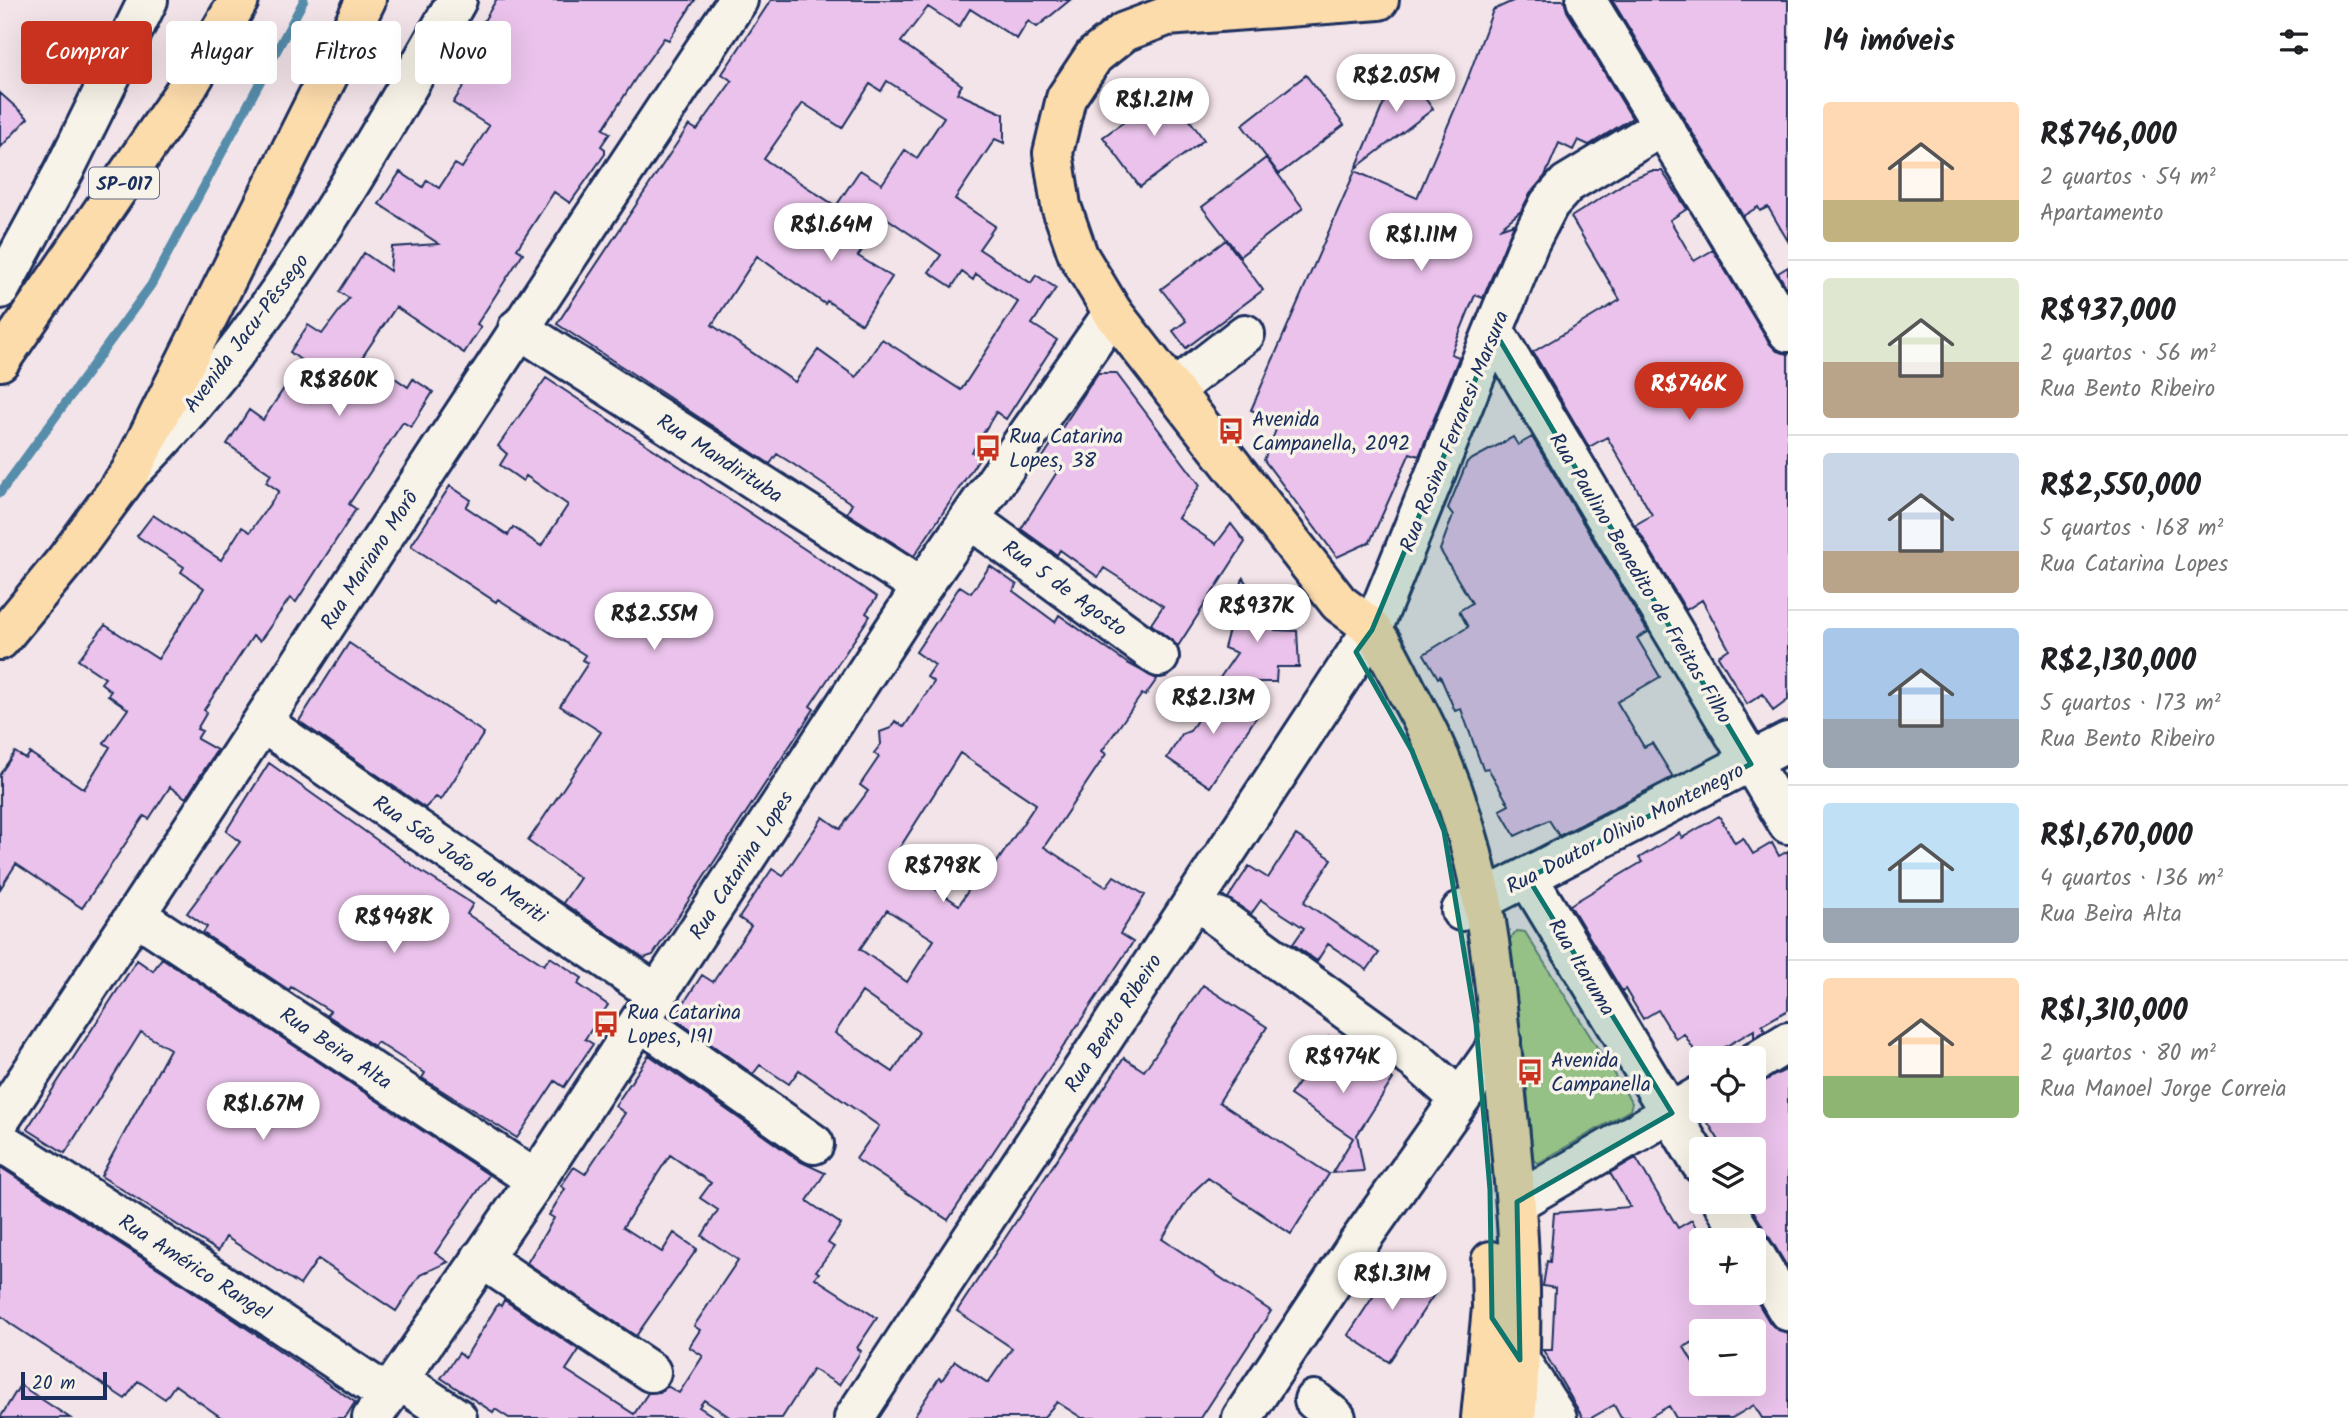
<!DOCTYPE html>
<html lang="pt">
<meta charset="utf-8">
<style>
:root{--surface:#fff;--page:#f6f6f6;--text:#202124;--muted:#757577;--line:#e0e0e0;--accent:#c8321e}
body{margin:0;font-family:Kalam,sans-serif;background:var(--page);color:var(--text);height:100vh;display:flex;flex-direction:column;font-size:26px;white-space:nowrap}
*{box-sizing:border-box;margin:0}
p{font-size:23px;color:var(--muted)}
.icon{flex:none;width:38px;height:38px;fill:none;stroke:currentColor;stroke-width:2;stroke-linecap:round;stroke-linejoin:round}
.map{position:relative;flex:1;overflow:hidden}
.drawer{display:flex;flex-direction:column;background:var(--surface);width:560px}
.drawer>*{flex:none}
.hud{position:absolute;left:21px;top:21px;width:665px;height:63px;display:flex;gap:14px}
.fabs{position:absolute;left:1689px;top:1046px;display:grid;gap:14px}
.fabs a{display:grid;place-items:center;width:77px;height:77px;border-radius:7px;background:var(--surface);box-shadow:0 7px 28px #0002;font-size:35px}
.scale{position:absolute;left:21px;bottom:18px;width:86px;box-sizing:border-box;padding-left:7px;border:4px solid #1b2f5e;border-top:0;font-size:19px;line-height:24px;white-space:nowrap;color:#1b2f5e;-webkit-text-stroke:5px #f7f3e8;paint-order:stroke}
.price{position:absolute;translate:-50% -60px;padding:0 16px;border-radius:24px;background:#fff;color:#222;font-size:23px;line-height:46px;filter:drop-shadow(0 2px 4px #0008)}
.price::after{content:'';position:absolute;left:50%;top:42px;width:21px;height:16px;margin-left:-10px;background:inherit;clip-path:polygon(0 0,100% 0,50% 100%)}
.price.selected{background:var(--accent);color:#fff}
ul{padding:0;list-style:none}
li{display:flex;align-items:center;gap:21px;height:175px;padding:0 35px}
li+li{border-top:2px solid var(--line)}
li span{display:grid;place-items:center;flex:none;width:196px;height:140px;border-radius:7px;color:#555}
li>.icon{margin-inline-start:auto}
span .icon{width:84px;height:84px;fill:#fffc;stroke-width:1}
li b{font-size:30px}
h2{display:flex;justify-content:space-between;align-items:center;height:84px;padding:0 35px;font-size:30px}
.chip{padding:0 24px;border-radius:7px;background:var(--surface);box-shadow:0 7px 28px #0002;font-size:24px;line-height:63px}
.chip.selected{background:var(--accent);color:#fff}
main{display:flex;flex:1;min-height:0}
.map>svg:first-child{display:block}
</style>
<main>
<div class="map">
<svg width="1788" height="1418" viewBox="0 0 1788 1418">
<rect width="100%" height="100%" fill="#f3e4e9"/>
<filter id="ink" filterUnits="userSpaceOnUse"><feTurbulence type="fractalNoise" baseFrequency=".0143" numOctaves="2"/><feDisplacementMap in="SourceGraphic" scale="14" xChannelSelector="R" yChannelSelector="G"/><feConvolveMatrix kernelMatrix="1 2 1 2 8 2 1 2 1" color-interpolation-filters="sRGB"/></filter>
<g filter="url(#ink)">
<!-- green -->
<path fill="#b7d48d" stroke="#698276" stroke-width="2" d="M 1517,931 L 1525,932 L 1632,1103 L 1630,1110 L 1538,1163 L 1533,1159 L 1525,1066 L 1507,942 Z"/>
<g fill="none" stroke-linecap="round" stroke-linejoin="round">
<!-- stream -->
<path stroke="#578dab" stroke-width="9" d="M 0,493 L 151,285 L 304,0"/>
</g>
<!-- building -->
<path fill="#eac2eb" stroke="#1b2f5e" stroke-width="2" fill-rule="evenodd" d="M 496,0 L 695,0 L 669,40 L 664,38 L 641,70 L 603,129 L 610,133 L 601,146 L 605,149 L 605,154 L 570,203 L 554,192 L 517,249 L 523,253 L 477,324 L 481,327 L 464,353 L 396,307 L 363,356 L 408,387 L 413,379 L 433,392 L 411,427 L 403,422 L 349,504 L 356,509 L 296,602 L 290,598 L 260,641 L 253,636 L 204,710 L 207,712 L 197,729 L 202,731 L 197,739 L 217,750 L 186,798 L 170,787 L 149,819 L 144,816 L 82,908 L 16,864 L 0,889 L 0,774 L 15,752 L 26,759 L 30,753 L 84,789 L 110,747 L 104,743 L 128,709 L 108,695 L 111,691 L 101,683 L 105,678 L 78,660 L 105,625 L 158,659 L 204,588 L 181,572 L 184,567 L 137,536 L 153,515 L 221,560 L 242,527 L 250,532 L 279,491 L 266,482 L 271,474 L 227,444 L 249,410 L 263,420 L 302,361 L 290,352 L 308,325 L 322,334 L 349,298 L 339,292 L 364,253 L 390,271 L 392,247 L 439,244 L 379,204 L 400,172 L 423,187 L 427,180 L 439,188 L 455,164 L 462,168 L 489,126 L 453,103 L 499,31 L 484,21 Z
M 771,0 L 1070,0 L 1037,27 L 1028,21 L 1017,39 L 970,9 L 959,27 L 928,7 L 901,42 L 962,85 L 957,93 L 1004,114 L 1004,143 L 995,139 L 955,199 L 995,226 L 979,249 L 1031,283 L 1036,275 L 1056,288 L 1032,324 L 1057,340 L 1006,419 L 996,412 L 972,452 L 980,457 L 914,556 L 847,513 L 852,504 L 793,464 L 777,454 L 770,464 L 557,324 L 689,125 L 697,130 L 732,81 L 722,74 ZM 887,81 L 944,117 L 917,158 L 905,150 L 882,184 L 860,170 L 836,206 L 764,159 L 803,103 L 842,128 L 870,84 L 881,91 ZM 885,217 L 941,255 L 929,272 L 952,287 L 962,272 L 973,280 L 976,274 L 1018,302 L 961,390 L 882,339 L 856,377 L 818,350 L 795,382 L 712,325 L 757,256 L 825,304 L 827,301 L 862,324 L 892,277 L 858,256 Z
M 1515,0 L 1564,0 L 1567,11 L 1632,118 L 1589,145 L 1578,140 L 1573,150 L 1559,143 L 1545,176 L 1530,194 L 1521,211 L 1499,229 L 1514,224 L 1483,298 L 1475,295 L 1451,354 L 1459,357 L 1419,456 L 1410,453 L 1370,542 L 1337,557 L 1264,460 L 1279,422 L 1251,410 L 1355,171 L 1417,198 L 1466,83 L 1493,10 Z
M 1612,0 L 1788,0 L 1788,241 L 1768,207 L 1760,211 L 1758,207 L 1743,216 Z
M 1400,65 L 1433,109 L 1356,168 Z
M 1306,75 L 1344,125 L 1279,174 L 1242,125 Z
M 1168,90 L 1204,140 L 1140,187 L 1103,137 Z
M 0,93 L 28,118 L 0,148 Z
M 1266,158 L 1303,208 L 1240,256 L 1202,207 Z
M 1651,171 L 1662,171 L 1687,209 L 1670,220 L 1694,261 L 1713,250 L 1769,343 L 1777,351 L 1788,354 L 1788,700 L 1773,711 L 1763,694 L 1747,704 L 1718,656 L 1729,649 L 1702,600 L 1686,610 L 1635,525 L 1652,515 L 1607,437 L 1589,447 L 1533,352 L 1620,300 L 1571,217 L 1631,179 Z
M 1226,240 L 1263,290 L 1186,348 L 1173,331 L 1186,321 L 1161,289 Z
M 1788,267 L 1788,290 L 1778,273 Z
M 1098,373 L 1116,373 L 1200,485 L 1178,518 L 1216,544 L 1231,524 L 1245,542 L 1178,646 L 1151,624 L 1163,606 L 1104,568 L 1098,577 L 1060,550 L 1057,555 L 1021,529 L 1057,472 L 1041,460 Z
M 546,378 L 877,597 L 866,613 L 870,616 L 810,706 L 814,709 L 653,955 L 644,958 L 563,903 L 580,878 L 528,841 L 601,732 L 560,706 L 588,663 L 582,660 L 585,655 L 498,599 L 496,602 L 411,546 L 450,486 L 471,500 L 466,507 L 508,535 L 513,527 L 541,546 L 568,505 L 526,476 L 523,481 L 500,465 L 507,454 L 498,446 Z
M 1513,437 L 1518,445 L 1532,437 L 1648,632 L 1637,638 L 1660,677 L 1617,702 L 1644,747 L 1652,743 L 1673,777 L 1559,836 L 1549,820 L 1515,836 L 1500,810 L 1509,805 L 1488,768 L 1483,769 L 1461,709 L 1455,711 L 1440,676 L 1438,678 L 1424,654 L 1468,627 L 1459,611 L 1472,603 L 1440,550 L 1453,515 L 1448,508 L 1467,462 Z
M 990,566 L 1017,585 L 1013,591 L 1055,622 L 1059,615 L 1127,663 L 1157,679 L 1145,696 L 1142,694 L 1102,751 L 1106,754 L 1044,847 L 1106,887 L 1114,876 L 1145,895 L 1120,934 L 1133,942 L 948,1220 L 856,1159 L 879,1126 L 799,1070 L 789,1084 L 760,1065 L 753,1074 L 674,1018 L 702,975 L 713,982 L 751,926 L 739,918 L 772,869 L 783,876 L 823,817 L 840,829 L 868,791 L 860,785 L 879,757 L 874,753 L 881,744 L 880,732 L 891,728 L 895,721 L 904,727 L 934,682 L 927,677 L 935,665 L 916,652 L 960,586 L 971,593 ZM 960,753 L 1036,804 L 987,877 L 980,872 L 959,905 L 910,872 L 917,861 L 899,849 ZM 887,910 L 934,940 L 907,982 L 860,949 ZM 862,992 L 919,1032 L 893,1072 L 835,1033 Z
M 1243,578 L 1275,630 L 1297,631 L 1299,667 L 1277,667 L 1276,682 L 1217,682 L 1237,653 L 1224,648 Z
M 349,643 L 484,733 L 441,800 L 436,797 L 425,808 L 299,721 Z
M 1216,684 L 1259,713 L 1210,787 L 1167,758 L 1182,734 L 1190,731 L 1199,717 L 1199,709 Z
M 269,763 L 419,870 L 473,904 L 467,914 L 544,965 L 550,957 L 582,978 L 578,984 L 608,1005 L 585,1039 L 593,1044 L 564,1087 L 555,1081 L 517,1138 L 422,1078 L 425,1073 L 377,1042 L 374,1046 L 327,1015 L 330,1011 L 291,987 L 289,990 L 203,933 L 207,927 L 187,913 L 240,842 L 226,831 Z
M 1719,816 L 1735,843 L 1743,838 L 1753,854 L 1772,843 L 1779,856 L 1788,851 L 1788,1010 L 1762,1025 L 1765,1031 L 1754,1038 L 1754,1030 L 1701,1061 L 1684,1034 L 1676,1039 L 1658,1010 L 1643,1019 L 1625,989 L 1622,991 L 1570,905 L 1642,862 L 1639,858 L 1680,833 L 1682,838 Z
M 1296,835 L 1332,859 L 1304,902 L 1379,953 L 1367,970 L 1328,944 L 1317,961 L 1293,944 L 1304,928 L 1261,900 L 1251,914 L 1228,898 L 1249,866 L 1268,878 Z
M 162,958 L 489,1175 L 435,1253 L 448,1262 L 420,1275 L 396,1311 L 318,1259 L 300,1285 L 226,1237 L 218,1251 L 101,1176 L 170,1049 L 141,1032 L 65,1153 L 27,1129 L 137,960 L 153,971 Z
M 1203,985 L 1267,1027 L 1219,1102 L 1329,1174 L 1291,1234 L 1208,1178 L 1193,1192 L 1162,1239 L 1271,1311 L 1212,1401 L 1201,1418 L 1082,1418 L 1057,1402 L 1043,1418 L 913,1418 L 939,1378 L 942,1380 L 955,1361 L 988,1383 L 1012,1348 L 957,1311 L 1124,1058 L 1144,1071 Z
M 1329,1037 L 1393,1079 L 1357,1135 L 1364,1171 L 1332,1173 L 1353,1138 L 1290,1095 Z
M 649,1055 L 801,1162 L 825,1173 L 807,1201 L 841,1224 L 828,1243 L 834,1247 L 816,1271 L 819,1273 L 815,1278 L 877,1318 L 857,1348 L 861,1351 L 839,1385 L 813,1369 L 782,1418 L 731,1418 L 704,1400 L 699,1407 L 716,1418 L 509,1418 L 495,1409 L 493,1412 L 441,1378 L 459,1353 L 465,1358 L 498,1304 L 501,1306 L 504,1300 L 579,1350 L 566,1370 L 634,1414 L 648,1393 L 660,1392 L 667,1386 L 679,1393 L 703,1356 L 689,1347 L 700,1330 L 694,1326 L 738,1260 L 702,1236 L 718,1210 L 700,1198 L 711,1183 L 670,1155 L 623,1227 L 662,1252 L 674,1233 L 697,1249 L 636,1336 L 527,1263 L 554,1218 L 549,1215 L 565,1189 L 561,1186 L 574,1167 L 585,1174 L 625,1113 L 615,1106 Z
M 1788,1069 L 1788,1268 L 1751,1207 L 1755,1205 L 1754,1150 L 1725,1150 L 1705,1118 L 1715,1111 L 1754,1111 L 1754,1085 Z
M 1636,1158 L 1678,1228 L 1692,1220 L 1701,1238 L 1714,1230 L 1720,1241 L 1701,1241 L 1701,1293 L 1752,1293 L 1770,1323 L 1778,1330 L 1788,1333 L 1788,1418 L 1762,1418 L 1754,1405 L 1732,1418 L 1676,1418 L 1669,1406 L 1648,1418 L 1621,1418 L 1614,1405 L 1591,1418 L 1583,1418 L 1543,1350 L 1552,1350 L 1555,1288 L 1543,1286 L 1547,1261 L 1550,1262 L 1554,1213 L 1630,1207 L 1610,1173 ZM 1701,1332 L 1754,1332 L 1754,1384 L 1701,1384 L 1701,1376 L 1684,1347 L 1701,1338 Z
M 0,1167 L 164,1272 L 355,1402 L 345,1418 L 222,1418 L 175,1385 L 165,1399 L 138,1381 L 125,1399 L 11,1324 L 0,1315 Z
M 1395,1263 L 1437,1290 L 1389,1362 L 1348,1335 Z
M 20,1385 L 70,1418 L 0,1418 Z"/>
<g fill="none" stroke-linecap="round" stroke-linejoin="round">
<!-- minor casing -->
<g stroke="#1b2f5e" stroke-width="44">
<path id="minor" d="M 1586,0 L 1788,332
M 0,289 L 64,171 L 148,0
M 518,328 L 922,587
M 1495,332 L 1788,824
M 1173,390 L 1245,334
M 136,467 C 269,332 364,164 457,0
M 970,519 L 1159,657
M 263,723 L 657,994
M 1528,878 L 1701,1164
M 1461,911 L 1788,742
M 136,915 L 536,1180
M 1218,917 L 1418,1062 L 1459,1098
M 640,1021 L 814,1144
M 1754,1063 L 1788,1042
M 0,1120 C 248,747 489,371 738,0
M 0,1141 L 155,1240 L 388,1395
M 1517,1202 L 1701,1095
M 1723,1202 L 1746,1241
M 1754,1253 L 1788,1311
M 481,1258 L 651,1372
M 1509,1343 L 1557,1418
M 399,1380 L 457,1418
M 1314,1400 L 1336,1418
M 372,1418 L 536,1180 L 922,587 L 1113,313
M 854,1418 L 1372,630 L 1529,243 L 1549,204 L 1567,184 L 1661,127
M 1242,1418 L 1357,1245 L 1501,1041"/>
</g>
<!-- major casing -->
<g stroke="#1b2f5e" stroke-width="44">
<path id="major" d="M 1379,0 L 1167,16 L 1124,32 L 1094,56 L 1066,98 L 1053,153 L 1061,206 L 1078,255 L 1113,313 L 1339,603 C 1350,612 1364,620 1372,630 C 1388,649 1399,677 1411,699 C 1485,832 1491,948 1506,1096 C 1517,1202 1526,1311 1516,1418
M 1481,1418 L 1492,1308 L 1491,1261"/>
</g>
<!-- highway casing -->
<g stroke="#1b2f5e" stroke-width="44">
<path id="highway" d="M 0,361 L 187,88 L 239,0
M 0,640 L 66,560 L 130,473 L 366,0"/>
</g>
<!-- minor -->
<use href="#minor" stroke="#f7f3e8" stroke-width="38"/>
<!-- major -->
<use href="#major" stroke="#fddcac" stroke-width="38"/>
<!-- highway -->
<use href="#highway" stroke="#fddcac" stroke-width="38"/>
</g>
</g>
<!-- marked area -->
<path fill="#0f766e" fill-opacity="0.2" stroke="#0f766e" stroke-width="5" stroke-linejoin="round" d="M 1495,332 L 1751,764 L 1528,878 L 1672,1113 L 1517,1202 L 1520,1360 L 1492,1318 L 1490,1190 L 1476,1024 L 1444,831 L 1412,751 L 1356,652 L 1372,630 Z"/>
<!-- icons -->
<defs>
<g id="bus-bare" transform="scale(2.1)"><path d="M-5-6H5V4H4V6H2V4H-2V6H-4V4H-5ZM-3.5-4V0h7V-4ZM-3.5 1.2v1.5H-2V1.2ZM2 1.2v1.5H3.5V1.2Z" fill="#c8321e" stroke="#f7f3e8" stroke-width="2.5" paint-order="stroke"/></g>
</defs>
<g fill-rule="evenodd">
<use href="#bus-bare" x="1231" y="431"/>
<use href="#bus-bare" x="988" y="448"/>
<use href="#bus-bare" x="606" y="1024"/>
<use href="#bus-bare" x="1530" y="1072"/>
</g>
<g text-anchor="middle" stroke-width="7" stroke-linejoin="round" paint-order="stroke">
<!-- shield labels -->
<rect fill="#f7f3e8" stroke="#5d6a87" stroke-width="2" x="89" y="167.5" width="70" height="31" rx="5"/>
<g font-size="19" font-weight="bold" fill="#1b2f5e">
<text x="124" y="190">SP-017</text>
</g>
<!-- street labels -->
<g font-size="21" fill="#1b2f5e" stroke="#f7f3e8">
<text transform="translate(246 333) rotate(-53)" y="7">Avenida Jacu-Pêssego</text>
<text transform="translate(1454 431) rotate(-68)" y="7">Rua Rosina Ferraresi Marsura</text>
<text transform="translate(720 458) rotate(33)" y="7">Rua Mandirituba</text>
<text transform="translate(369 560) rotate(-57)" y="7">Rua Mariano Morô</text>
<text transform="translate(1641 578) rotate(59)" y="7">Rua Paulino Benedito de Freitas Filho</text>
<text transform="translate(1065 588) rotate(36)" y="7">Rua 5 de Agosto</text>
<text transform="translate(1625 828) rotate(-27)" y="7">Rua Doutor Olivio Montenegro</text>
<text transform="translate(460 859) rotate(35)" y="7">Rua São João do Meriti</text>
<text transform="translate(741 865) rotate(-57)" y="7">Rua Catarina Lopes</text>
<text transform="translate(1582 967) rotate(59)" y="7">Rua Itaruma</text>
<text transform="translate(1113 1023) rotate(-57)" y="7">Rua Bento Ribeiro</text>
<text transform="translate(336 1048) rotate(34)" y="7">Rua Beira Alta</text>
<text transform="translate(195 1267) rotate(33)" y="7">Rua Américo Rangel</text>
</g>
<!-- poi labels -->
<g font-size="21" fill="#1b2f5e" stroke="#f7f3e8" text-anchor="start">
<text x="1252" y="426">Avenida<tspan x="1252" dy="24">Campanella, 2092</tspan></text>
<text x="1009" y="443">Rua Catarina<tspan x="1009" dy="24">Lopes, 38</tspan></text>
<text x="627" y="1019">Rua Catarina<tspan x="627" dy="24">Lopes, 191</tspan></text>
<text x="1551" y="1067">Avenida<tspan x="1551" dy="24">Campanella</tspan></text>
</g>
</g>
</svg>
<div class="fabs">
<a><svg class="icon" aria-label="locate" viewBox="0 0 24 24"><circle cx="12" cy="12" r="6"/><path d="M12 2v4M12 18v4M2 12h4M18 12h4"/></svg></a>
<a><svg class="icon" aria-label="layers" viewBox="0 0 24 24"><path d="M12 4l9 5-9 5-9-5zM3 14l9 5 9-5"/></svg></a>
<a>+</a>
<a>−</a>
</div>
<div class="scale">20 m</div>
<b class="price" style="left:1396px;top:114px">R$2.05M</b>
<b class="price" style="left:1154px;top:138px">R$1.21M</b>
<b class="price" style="left:831px;top:263px">R$1.64M</b>
<b class="price" style="left:1421px;top:273px">R$1.11M</b>
<b class="price" style="left:339px;top:418px">R$860K</b>
<b class="price selected" style="left:1689px;top:422px">R$746K</b>
<b class="price" style="left:1257px;top:644px">R$937K</b>
<b class="price" style="left:654px;top:652px">R$2.55M</b>
<b class="price" style="left:1213px;top:736px">R$2.13M</b>
<b class="price" style="left:943px;top:904px">R$798K</b>
<b class="price" style="left:394px;top:955px">R$948K</b>
<b class="price" style="left:1343px;top:1095px">R$974K</b>
<b class="price" style="left:263px;top:1142px">R$1.67M</b>
<b class="price" style="left:1392px;top:1312px">R$1.31M</b>
<div class="hud">
<a class="chip selected">Comprar</a>
<a class="chip">Alugar</a>
<a class="chip">Filtros</a>
<a class="chip">Novo</a>
</div>
</div>
<section class="drawer">
<h2>14 imóveis<svg class="icon" aria-label="filters" viewBox="0 0 24 24"><path d="M4 7h16M4 17h16"/><circle cx="9" cy="7" r="2"/><circle cx="15" cy="17" r="2"/></svg></h2>
<ul>
<li><span style="background:linear-gradient(#ffd9b3 70%,#c2b280 0)"><svg class="icon" aria-label="home" viewBox="0 0 24 24"><path d="M3 11l9-7 9 7M6 9v11h12V9"/></svg></span><div><b>R$746,000</b><p>2 quartos · 54 m²</p><p>Apartamento</p></div></li>
<li><span style="background:linear-gradient(#dfe7d0 60%,#b9a48a 0)"><svg class="icon" aria-label="home" viewBox="0 0 24 24"><path d="M3 11l9-7 9 7M6 9v11h12V9"/></svg></span><div><b>R$937,000</b><p>2 quartos · 56 m²</p><p>Rua Bento Ribeiro</p></div></li>
<li><span style="background:linear-gradient(#c9d6e8 70%,#b9a48a 0)"><svg class="icon" aria-label="home" viewBox="0 0 24 24"><path d="M3 11l9-7 9 7M6 9v11h12V9"/></svg></span><div><b>R$2,550,000</b><p>5 quartos · 168 m²</p><p>Rua Catarina Lopes</p></div></li>
<li><span style="background:linear-gradient(#a9c7e8 65%,#9aa5b1 0)"><svg class="icon" aria-label="home" viewBox="0 0 24 24"><path d="M3 11l9-7 9 7M6 9v11h12V9"/></svg></span><div><b>R$2,130,000</b><p>5 quartos · 173 m²</p><p>Rua Bento Ribeiro</p></div></li>
<li><span style="background:linear-gradient(#bfe0f5 75%,#9aa5b1 0)"><svg class="icon" aria-label="home" viewBox="0 0 24 24"><path d="M3 11l9-7 9 7M6 9v11h12V9"/></svg></span><div><b>R$1,670,000</b><p>4 quartos · 136 m²</p><p>Rua Beira Alta</p></div></li>
<li><span style="background:linear-gradient(#ffd9b3 70%,#8fb573 0)"><svg class="icon" aria-label="home" viewBox="0 0 24 24"><path d="M3 11l9-7 9 7M6 9v11h12V9"/></svg></span><div><b>R$1,310,000</b><p>2 quartos · 80 m²</p><p>Rua Manoel Jorge Correia</p></div></li>
</ul>
</section>
</main>
